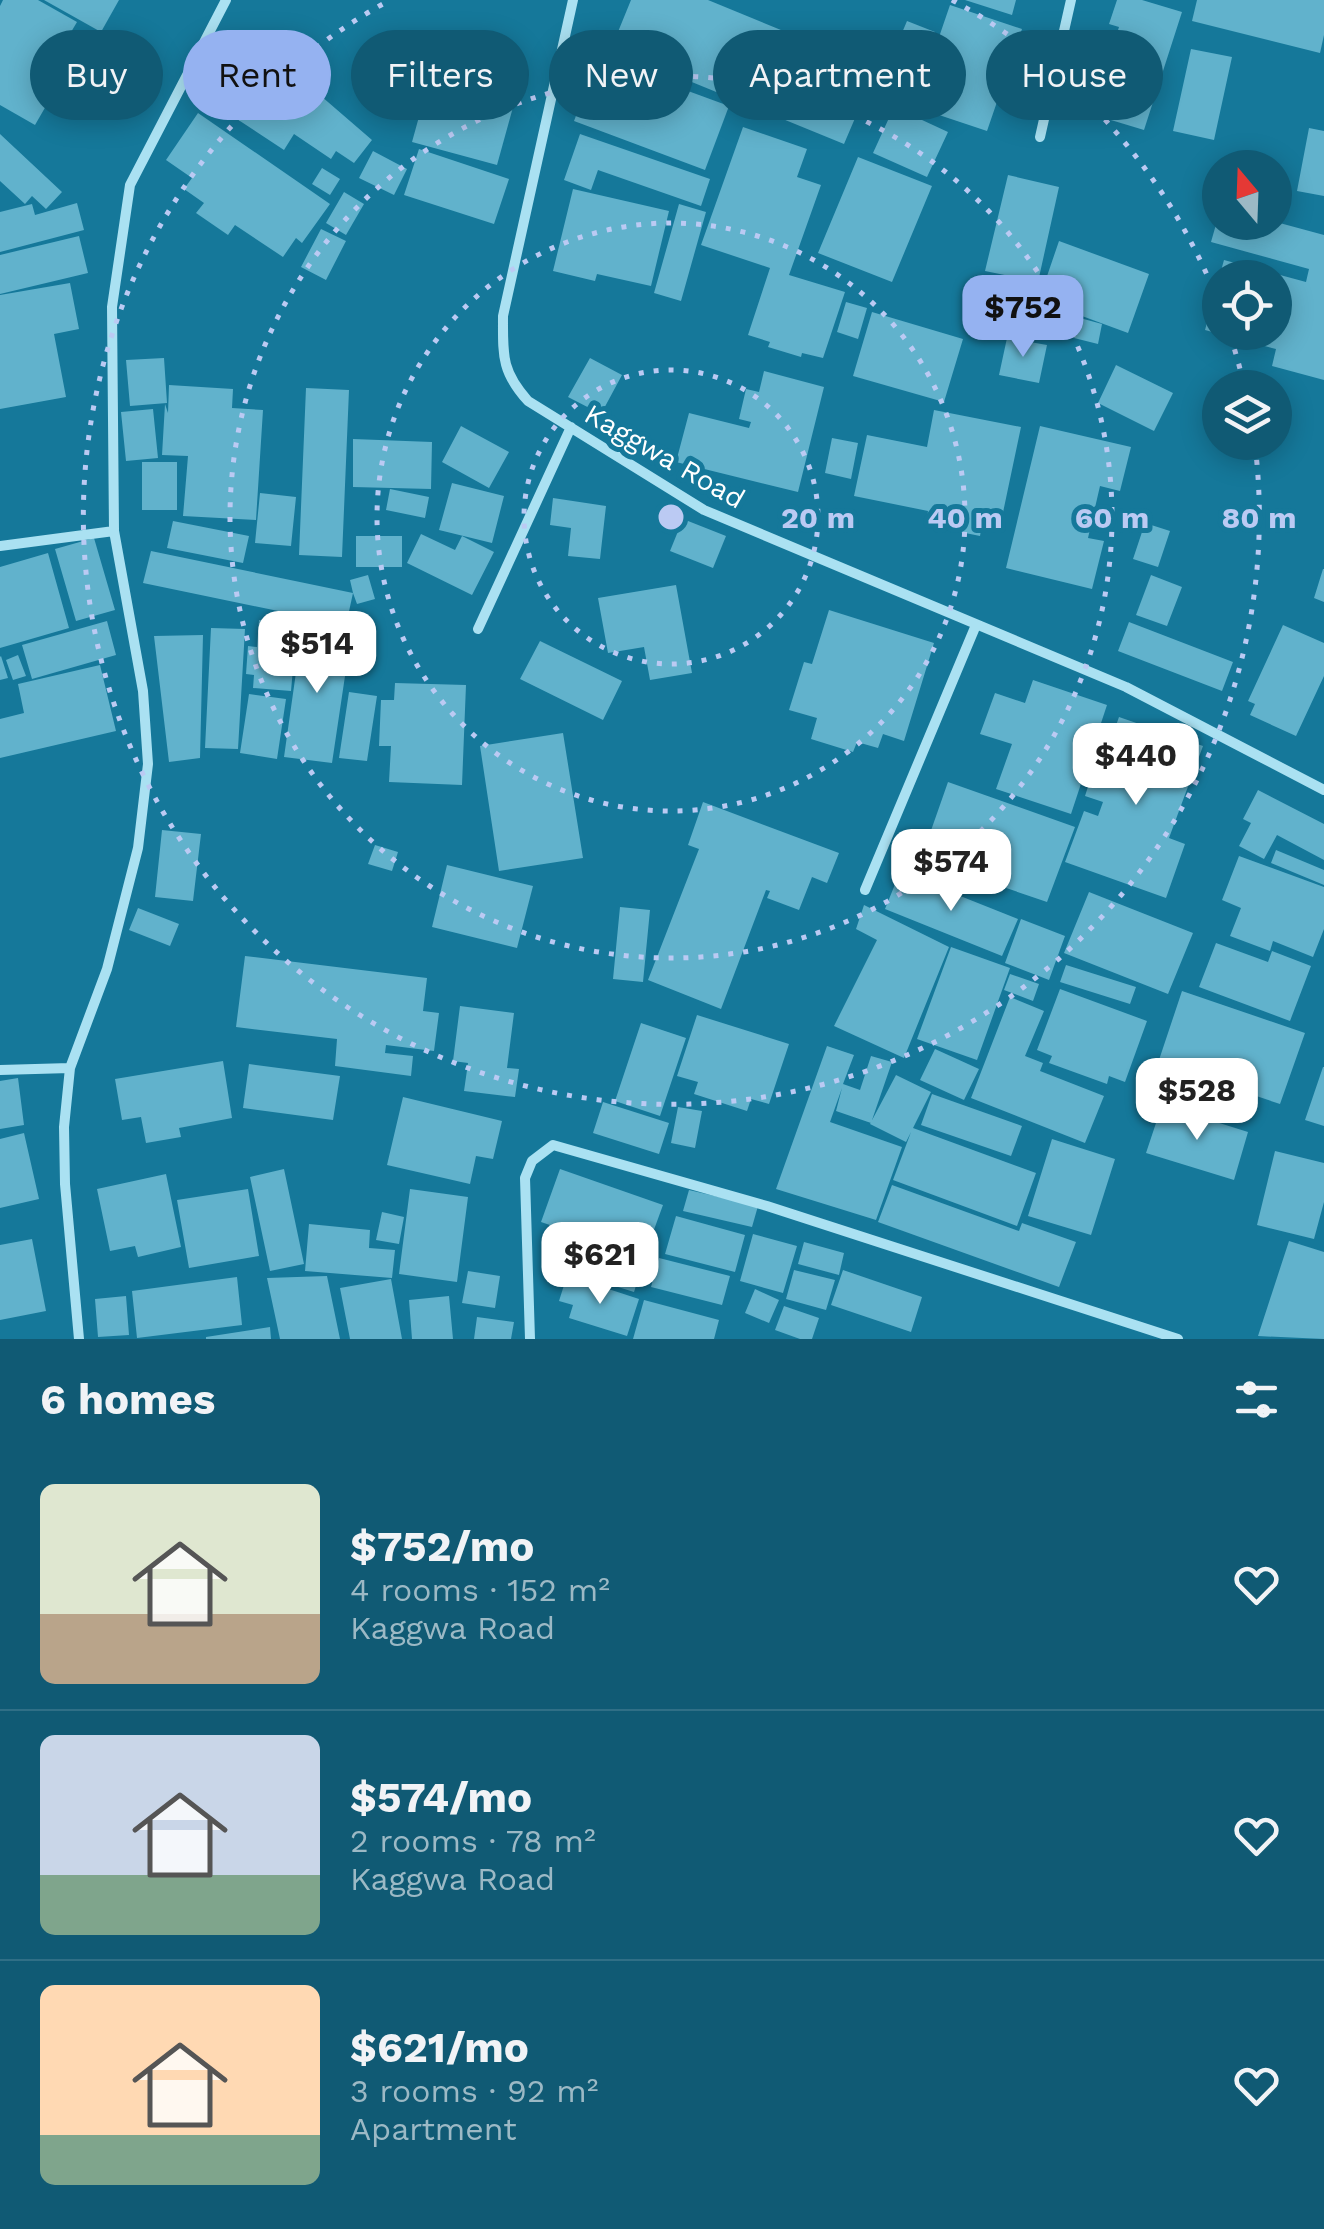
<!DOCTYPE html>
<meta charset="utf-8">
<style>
:root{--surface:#105a74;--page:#196079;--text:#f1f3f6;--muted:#9cb9c5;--line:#306f86;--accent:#95b2f1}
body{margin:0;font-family:"Work Sans",sans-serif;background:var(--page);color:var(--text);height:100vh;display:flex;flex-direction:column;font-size:38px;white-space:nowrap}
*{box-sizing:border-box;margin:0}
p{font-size:32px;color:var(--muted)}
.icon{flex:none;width:55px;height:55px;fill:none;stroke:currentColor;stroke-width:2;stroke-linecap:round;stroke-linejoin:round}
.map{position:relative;height:1339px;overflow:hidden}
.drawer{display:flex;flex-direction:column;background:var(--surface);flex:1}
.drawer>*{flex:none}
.top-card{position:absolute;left:30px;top:30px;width:1265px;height:90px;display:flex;gap:20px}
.needle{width:65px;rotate:341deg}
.controls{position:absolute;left:1202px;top:150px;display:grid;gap:20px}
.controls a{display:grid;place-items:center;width:90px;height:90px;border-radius:50%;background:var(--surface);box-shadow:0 5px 25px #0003;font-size:50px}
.price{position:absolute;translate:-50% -85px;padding:0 22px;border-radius:20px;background:#fff;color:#222;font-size:32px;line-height:65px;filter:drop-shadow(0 2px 5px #0008)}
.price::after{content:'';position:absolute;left:50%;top:60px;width:30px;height:22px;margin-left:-15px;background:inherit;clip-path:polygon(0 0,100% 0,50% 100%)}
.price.active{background:var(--accent);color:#111}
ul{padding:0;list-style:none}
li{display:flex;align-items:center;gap:30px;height:250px;padding:0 40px}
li+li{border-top:2px solid var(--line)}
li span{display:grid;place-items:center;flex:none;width:280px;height:200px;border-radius:15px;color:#555}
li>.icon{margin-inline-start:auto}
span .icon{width:120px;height:120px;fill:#fffc;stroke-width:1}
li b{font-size:42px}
h2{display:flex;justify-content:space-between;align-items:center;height:120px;padding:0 40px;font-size:42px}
.tag{padding:0 35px;border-radius:45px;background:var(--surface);box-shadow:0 5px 25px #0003;font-size:35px;line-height:90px}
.tag.active{background:var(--accent);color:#111}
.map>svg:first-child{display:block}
</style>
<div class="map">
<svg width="1324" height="1339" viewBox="0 0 1324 1339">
<rect width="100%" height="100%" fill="#15789a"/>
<!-- building -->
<path fill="#61b2cc" d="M 3,0 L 38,0 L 77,22 L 58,54 L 83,69 L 66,99 L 41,85 L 37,91 L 50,99 L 35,125 L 0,105 L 0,6 Z
M 44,0 L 119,0 L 101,32 Z
M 631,0 L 708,0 L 876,69 L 844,144 L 611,49 Z
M 965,0 L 1016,0 L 1012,15 Z
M 1117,0 L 1142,0 L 1182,12 L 1144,130 L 1091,114 L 1119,27 L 1109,24 Z
M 1197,0 L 1324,0 L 1324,35 L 1320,53 L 1192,21 Z
M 950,5 L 1022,29 L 987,131 L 915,107 Z
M 907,21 L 935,32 L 904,105 L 876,94 Z
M 242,49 L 287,79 L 292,71 L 372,140 L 354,163 L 336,151 L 331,159 L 294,134 L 284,150 L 208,100 Z
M 1191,49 L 1232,57 L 1214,140 L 1173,131 Z
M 598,58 L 729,106 L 705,170 L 574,121 Z
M 430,77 L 515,100 L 497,165 L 412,142 Z
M 894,107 L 948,132 L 927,177 L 873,153 Z
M 198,113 L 330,204 L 302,243 L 296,238 L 283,257 L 235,225 L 228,235 L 196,213 L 204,203 L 184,189 L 192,178 L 166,160 Z
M 743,127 L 807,149 L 797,177 L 821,185 L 789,275 L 845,292 L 823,358 L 802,353 L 801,357 L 768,347 L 770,342 L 748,335 L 770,268 L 701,245 Z
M 1309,128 L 1324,131 L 1324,196 L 1297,191 Z
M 0,134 L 62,192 L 46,209 L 32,196 L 25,204 L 0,181 Z
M 580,134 L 710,179 L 701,206 L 598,170 L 591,190 L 564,180 Z
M 419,149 L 509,179 L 494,224 L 404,195 Z
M 373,151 L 407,169 L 394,195 L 359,178 Z
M 858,157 L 932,186 L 892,282 L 818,253 Z
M 322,168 L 340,179 L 330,195 L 312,184 Z
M 1008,175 L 1059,187 L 1038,282 L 985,271 Z
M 573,189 L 669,211 L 651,286 L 597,274 L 595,281 L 553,271 Z
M 344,192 L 364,204 L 346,235 L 326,223 Z
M 77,203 L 84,230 L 0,252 L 0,212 L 32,204 L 35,215 Z
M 679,204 L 706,212 L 681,301 L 654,293 Z
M 1219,214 L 1220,222 L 1276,222 L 1324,235 L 1324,380 L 1272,366 L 1276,349 L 1205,330 L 1219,279 L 1220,332 L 1275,332 L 1275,278 L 1219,278 L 1224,260 L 1306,282 L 1309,269 L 1211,242 Z
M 321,229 L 346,241 L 326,280 L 301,267 Z
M 79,236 L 88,273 L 0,294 L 0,255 Z
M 1059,241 L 1149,274 L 1128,333 L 1044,302 L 1050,284 L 1045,282 Z
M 70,283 L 79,329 L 54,334 L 66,397 L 0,409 L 0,295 Z
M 1014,283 L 1039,286 L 1037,302 L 1011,299 Z
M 846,302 L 867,308 L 858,339 L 837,332 Z
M 872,312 L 963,339 L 944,402 L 853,376 Z
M 1080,318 L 1102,324 L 1098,344 L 1074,338 Z
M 1007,338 L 1047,345 L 1039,383 L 999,375 Z
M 164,358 L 167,403 L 130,406 L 126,360 Z
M 590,358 L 622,375 L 601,414 L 568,397 Z
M 1116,365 L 1173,393 L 1154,431 L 1098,403 Z
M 764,371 L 824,387 L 798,492 L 676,462 L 689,413 L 749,428 L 751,422 L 739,419 L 746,389 L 759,392 Z
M 169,385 L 233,389 L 232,408 L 263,410 L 256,520 L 183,516 L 188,456 L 162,455 L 165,404 L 168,413 Z
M 306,388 L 349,390 L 342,557 L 299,555 Z
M 153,409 L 158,458 L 126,461 L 121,412 Z
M 934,410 L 1021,427 L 1001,522 L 983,518 L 980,536 L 926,525 L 928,511 L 854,496 L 867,435 L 927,447 Z
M 461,426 L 509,452 L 489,488 L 442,462 Z
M 1040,426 L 1131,447 L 1120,491 L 1100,486 L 1088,538 L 1104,541 L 1092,589 L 1006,568 Z
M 832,438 L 858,443 L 851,479 L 825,473 Z
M 353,439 L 432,442 L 431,489 L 353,487 Z
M 142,462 L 177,462 L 177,510 L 142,510 Z
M 452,483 L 504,496 L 492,543 L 439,530 Z
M 390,489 L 429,497 L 425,518 L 386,510 Z
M 260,493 L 296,497 L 291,546 L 255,543 Z
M 553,498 L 606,506 L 600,559 L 568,556 L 571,528 L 550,525 Z
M 683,519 L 726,536 L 713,568 L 670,551 Z
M 173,521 L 249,536 L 243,563 L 167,548 Z
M 1145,523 L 1170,531 L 1158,567 L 1133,559 Z
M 421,534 L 455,550 L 462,536 L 494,552 L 472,595 L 407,563 Z
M 356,536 L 402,536 L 402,567 L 356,567 Z
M 94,538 L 115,610 L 76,621 L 55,549 Z
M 151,551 L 353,593 L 350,580 L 368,575 L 375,599 L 357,604 L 353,593 L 346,625 L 143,583 Z
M 48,553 L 69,628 L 0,648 L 0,567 Z
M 1323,569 L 1324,569 L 1324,602 L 1314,598 Z
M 1151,575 L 1182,587 L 1167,626 L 1136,615 Z
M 676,585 L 692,673 L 650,680 L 644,647 L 608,653 L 598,598 Z
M 829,610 L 934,643 L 904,741 L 883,734 L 878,748 L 857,742 L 853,752 L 811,739 L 817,718 L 789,710 L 804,662 L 812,664 Z
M 259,620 L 297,623 L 291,691 L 253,688 L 254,675 L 246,674 L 248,646 L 257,647 Z
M 107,621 L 116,655 L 32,679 L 22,645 Z
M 1129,622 L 1233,662 L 1222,691 L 1118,651 Z
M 1283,625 L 1324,643 L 1324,676 L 1296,736 L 1250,715 L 1255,704 L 1248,701 Z
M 211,628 L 245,629 L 238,749 L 205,748 Z
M 302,630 L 351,636 L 332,763 L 284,757 Z
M 203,635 L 200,758 L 169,762 L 154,636 Z
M 540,641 L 622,681 L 603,720 L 520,679 Z
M 18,655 L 26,676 L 13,680 L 6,660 Z
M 1,656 L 8,678 L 0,680 L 0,657 Z
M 100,665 L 116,731 L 0,758 L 0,719 L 24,713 L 18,684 Z
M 1033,680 L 1107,705 L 1071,814 L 996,789 L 1012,744 L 980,734 L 995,693 L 1025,703 Z
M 395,683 L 466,685 L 462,785 L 389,782 L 391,746 L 379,746 L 381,700 L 394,700 Z
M 349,692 L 377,696 L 367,761 L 339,758 Z
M 249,694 L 286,699 L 277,759 L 240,753 Z
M 1119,717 L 1203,746 L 1169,838 L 1185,844 L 1166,898 L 1065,862 L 1084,811 L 1098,816 L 1103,802 L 1085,796 L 1097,759 L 1103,762 Z
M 563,733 L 583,858 L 499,871 L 480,746 Z
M 948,782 L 1075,827 L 1047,902 L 921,859 Z
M 1258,790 L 1324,824 L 1324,860 L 1277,835 L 1264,859 L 1239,846 L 1251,823 L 1243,819 Z
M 703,802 L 839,853 L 827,883 L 812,877 L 799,910 L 767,898 L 770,891 L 766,890 L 721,1009 L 648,980 L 699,849 L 688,845 Z
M 162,830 L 201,834 L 193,901 L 155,897 Z
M 375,845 L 398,852 L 392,871 L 368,864 Z
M 1276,850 L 1324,870 L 1324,885 L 1271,863 Z
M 1239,856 L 1324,887 L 1324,929 L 1313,957 L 1273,941 L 1270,951 L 1230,936 L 1241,908 L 1222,900 Z
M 447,865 L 533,886 L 517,948 L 432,927 Z
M 900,872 L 1018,919 L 1002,956 L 885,909 Z
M 1089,892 L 1193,933 L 1168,994 L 1064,953 Z
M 864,905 L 949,947 L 904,1058 L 834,1026 L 877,940 L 856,929 Z
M 620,907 L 650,910 L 643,982 L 613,979 Z
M 138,908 L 179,924 L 170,946 L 129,930 Z
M 1021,919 L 1065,936 L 1049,980 L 1005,963 Z
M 1216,943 L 1268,962 L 1272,951 L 1311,966 L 1290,1021 L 1199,987 Z
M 951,947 L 1010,968 L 977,1060 L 917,1039 Z
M 245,956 L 427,978 L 423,1011 L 439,1013 L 434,1051 L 386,1045 L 385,1053 L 413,1056 L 411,1076 L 335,1066 L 337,1039 L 236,1027 Z
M 1066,965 L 1136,987 L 1130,1004 L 1060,982 Z
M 1010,974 L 1039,984 L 1033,1001 L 1004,990 Z
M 1060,989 L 1147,1021 L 1125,1082 L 1109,1076 L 1107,1084 L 1049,1063 L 1052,1056 L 1037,1050 Z
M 1182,991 L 1305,1033 L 1280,1104 L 1158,1063 Z
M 1010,997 L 1044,1011 L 1025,1056 L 1043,1063 L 1040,1071 L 1104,1096 L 1085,1143 L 971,1098 Z
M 460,1006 L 514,1013 L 507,1068 L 519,1069 L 515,1097 L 464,1091 L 468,1063 L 453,1061 Z
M 697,1015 L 789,1044 L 769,1104 L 751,1099 L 747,1111 L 694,1094 L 698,1082 L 677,1076 Z
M 641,1023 L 686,1038 L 660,1116 L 615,1101 Z
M 827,1046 L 854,1055 L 843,1084 L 860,1090 L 871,1056 L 892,1062 L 871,1123 L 836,1111 L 842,1088 L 830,1122 L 902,1147 L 876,1220 L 776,1189 Z
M 935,1049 L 979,1069 L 964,1100 L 920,1080 Z
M 223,1061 L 232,1118 L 179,1128 L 181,1137 L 146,1143 L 141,1117 L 122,1120 L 115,1079 Z
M 249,1064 L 340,1076 L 333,1120 L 243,1108 Z
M 1323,1067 L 1324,1067 L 1324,1126 L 1305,1120 Z
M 896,1075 L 931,1092 L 913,1128 L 1036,1173 L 1017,1226 L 893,1180 L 911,1132 L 906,1142 L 870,1124 Z
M 18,1078 L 24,1125 L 0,1129 L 0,1081 Z
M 932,1094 L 1022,1126 L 1011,1156 L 921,1125 Z
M 403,1097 L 502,1121 L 493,1159 L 476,1156 L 470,1184 L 387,1165 Z
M 603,1102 L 669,1123 L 659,1154 L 593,1133 Z
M 1162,1105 L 1248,1132 L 1234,1180 L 1146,1153 Z
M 678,1107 L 702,1111 L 695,1148 L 671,1143 Z
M 24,1133 L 39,1199 L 0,1208 L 0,1139 Z
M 1052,1139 L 1115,1159 L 1091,1235 L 1028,1216 Z
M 1275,1151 L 1324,1163 L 1324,1202 L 1314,1239 L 1257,1225 Z
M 284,1169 L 304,1264 L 270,1271 L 250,1177 Z
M 560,1169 L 663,1205 L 644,1257 L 541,1222 Z
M 166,1174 L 181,1247 L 138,1257 L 135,1246 L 110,1251 L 97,1189 Z
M 892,1185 L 1019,1231 L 1022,1223 L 1076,1242 L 1059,1287 L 878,1222 Z
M 248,1189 L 259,1256 L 189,1268 L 177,1200 Z
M 410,1189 L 468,1197 L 457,1282 L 399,1274 Z
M 689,1190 L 758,1206 L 752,1227 L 683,1211 Z
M 382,1212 L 404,1217 L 399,1244 L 376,1240 Z
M 676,1216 L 745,1235 L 735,1272 L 665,1254 Z
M 309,1224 L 370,1230 L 369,1248 L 395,1250 L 392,1278 L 305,1271 Z
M 753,1234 L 797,1246 L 783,1293 L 740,1281 Z
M 32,1239 L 46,1311 L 0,1320 L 0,1245 Z
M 571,1241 L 643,1264 L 634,1292 L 561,1269 Z
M 1289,1241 L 1324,1252 L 1324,1339 L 1258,1336 Z
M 804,1242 L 844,1253 L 839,1275 L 798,1264 Z
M 659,1258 L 730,1276 L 722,1305 L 651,1287 Z
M 794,1270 L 835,1280 L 826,1310 L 786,1299 Z
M 843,1270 L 922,1297 L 911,1332 L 831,1305 Z
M 468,1271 L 500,1276 L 495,1308 L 462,1303 Z
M 327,1276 L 340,1339 L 280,1339 L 267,1278 Z
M 237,1277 L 242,1325 L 137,1338 L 132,1291 Z
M 391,1279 L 402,1339 L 350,1339 L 340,1288 Z
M 581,1280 L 639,1299 L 627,1336 L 569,1318 L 573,1305 L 559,1301 L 565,1282 L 579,1287 Z
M 755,1289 L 779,1300 L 769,1323 L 745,1313 Z
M 126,1296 L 129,1335 L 98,1337 L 95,1299 Z
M 449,1296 L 453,1339 L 412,1339 L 409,1300 Z
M 644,1300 L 719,1320 L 714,1339 L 633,1339 Z
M 784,1306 L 819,1318 L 812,1339 L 800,1339 L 775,1330 Z
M 477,1317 L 514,1322 L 511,1339 L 474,1339 Z
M 270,1327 L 271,1339 L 206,1339 L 206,1337 Z"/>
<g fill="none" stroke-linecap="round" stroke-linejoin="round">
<!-- street -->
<path stroke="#aae1f2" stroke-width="10" d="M 573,0 L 503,316 C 503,355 501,371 528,401 L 704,510 L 1126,687 L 1324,790
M 1040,137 L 1071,0
M 0,546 L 114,531
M 478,629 L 571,427
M 865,890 L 976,625
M 0,1070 L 70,1068
M 79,1339 L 65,1184 L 64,1127 L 70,1068 L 107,969 L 138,848 L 148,764 L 143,691 L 114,531 L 112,307 L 130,185 L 226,0
M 530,1339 L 525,1178 L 532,1161 L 553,1145 L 767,1206 L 1178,1339"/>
</g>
<!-- distance rings -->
<g fill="none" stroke="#bbcaf3" stroke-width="5" stroke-dasharray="5 10">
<circle cx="671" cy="517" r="147"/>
<circle cx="671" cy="517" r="294"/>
<circle cx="671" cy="517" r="441"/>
<path d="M952 0A588 588 0 0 1 1220 306M1230 335A588 588 0 0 1 1244 385M1255 445A588 588 0 1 1 390 0"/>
</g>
<g text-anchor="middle" stroke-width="10" stroke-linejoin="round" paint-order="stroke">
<!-- street labels -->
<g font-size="28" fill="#fff" stroke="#15789a">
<text transform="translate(665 456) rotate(30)" y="10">Kaggwa Road</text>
</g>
</g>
<circle cx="671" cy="517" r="15" fill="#bbcaf3" stroke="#15789a" stroke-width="5"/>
<g font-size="30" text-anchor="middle" font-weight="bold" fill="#bbcaf3" stroke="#15789a" stroke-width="10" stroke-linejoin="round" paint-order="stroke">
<text x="818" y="528">20 m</text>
<text x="965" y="528">40 m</text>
<text x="1112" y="528">60 m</text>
<text x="1259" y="528">80 m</text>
</g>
</svg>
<div class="controls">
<a><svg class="needle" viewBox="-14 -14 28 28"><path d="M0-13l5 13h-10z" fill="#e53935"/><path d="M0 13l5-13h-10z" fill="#9cb9c5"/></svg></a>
<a><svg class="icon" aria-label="locate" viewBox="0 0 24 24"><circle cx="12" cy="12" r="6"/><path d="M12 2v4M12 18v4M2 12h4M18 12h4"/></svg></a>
<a><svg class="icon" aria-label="layers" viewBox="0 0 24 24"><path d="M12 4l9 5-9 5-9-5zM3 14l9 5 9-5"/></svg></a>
</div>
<b class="price active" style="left:1023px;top:360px">$752</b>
<b class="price" style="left:317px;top:696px">$514</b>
<b class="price" style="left:1136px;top:808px">$440</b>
<b class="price" style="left:951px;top:914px">$574</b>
<b class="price" style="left:1197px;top:1143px">$528</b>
<b class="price" style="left:600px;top:1307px">$621</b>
<div class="top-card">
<a class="tag">Buy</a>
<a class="tag active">Rent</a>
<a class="tag">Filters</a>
<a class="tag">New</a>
<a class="tag">Apartment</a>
<a class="tag">House</a>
</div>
</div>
<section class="drawer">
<h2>6 homes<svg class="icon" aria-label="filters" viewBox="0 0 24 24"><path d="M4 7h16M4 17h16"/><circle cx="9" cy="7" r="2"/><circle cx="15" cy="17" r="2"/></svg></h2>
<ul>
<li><span style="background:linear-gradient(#dfe7d0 65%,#b9a48a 0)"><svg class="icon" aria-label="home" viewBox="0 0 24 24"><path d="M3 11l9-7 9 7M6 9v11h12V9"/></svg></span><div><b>$752/mo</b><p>4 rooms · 152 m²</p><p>Kaggwa Road</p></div><svg class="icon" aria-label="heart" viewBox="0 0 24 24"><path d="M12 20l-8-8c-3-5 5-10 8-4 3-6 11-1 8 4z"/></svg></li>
<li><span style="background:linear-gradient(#c9d6e8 70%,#7fa58c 0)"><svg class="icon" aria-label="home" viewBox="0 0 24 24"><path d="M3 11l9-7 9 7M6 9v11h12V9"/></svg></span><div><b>$574/mo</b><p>2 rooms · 78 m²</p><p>Kaggwa Road</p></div><svg class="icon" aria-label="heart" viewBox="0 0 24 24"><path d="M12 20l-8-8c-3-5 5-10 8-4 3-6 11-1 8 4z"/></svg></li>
<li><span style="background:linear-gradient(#ffd9b3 75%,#7fa58c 0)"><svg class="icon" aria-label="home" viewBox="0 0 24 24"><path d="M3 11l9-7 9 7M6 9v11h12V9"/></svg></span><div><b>$621/mo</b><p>3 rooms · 92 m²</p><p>Apartment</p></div><svg class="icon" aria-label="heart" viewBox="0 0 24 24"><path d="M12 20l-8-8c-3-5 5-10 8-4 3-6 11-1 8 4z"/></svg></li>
</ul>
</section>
